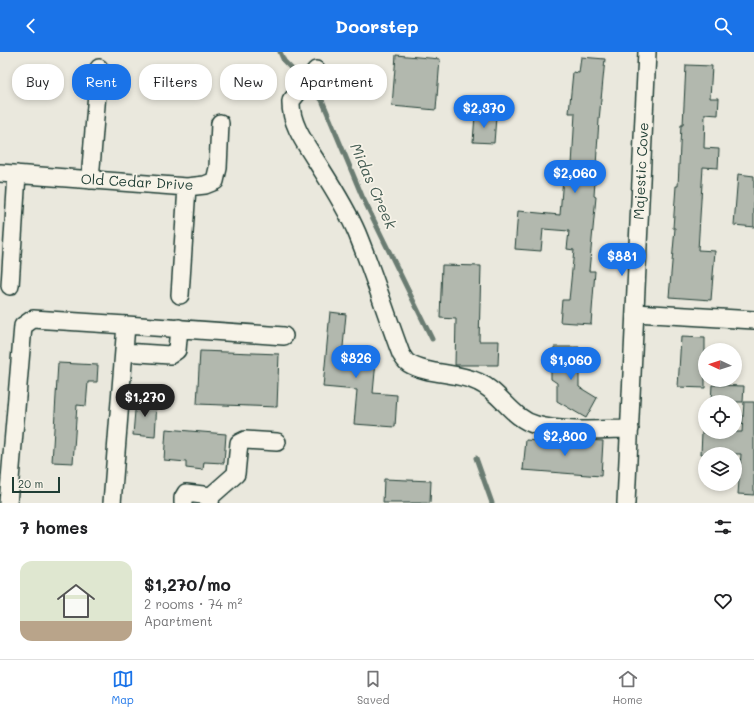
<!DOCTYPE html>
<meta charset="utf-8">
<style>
:root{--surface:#fff;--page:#f2f2f2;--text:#202124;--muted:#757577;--line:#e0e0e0;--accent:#1a73e8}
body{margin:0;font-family:Mali,sans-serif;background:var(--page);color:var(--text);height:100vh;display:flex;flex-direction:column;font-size:15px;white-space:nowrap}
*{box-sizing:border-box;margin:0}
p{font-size:13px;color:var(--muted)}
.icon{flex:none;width:22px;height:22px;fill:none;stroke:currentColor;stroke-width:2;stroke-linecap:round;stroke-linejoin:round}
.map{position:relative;height:451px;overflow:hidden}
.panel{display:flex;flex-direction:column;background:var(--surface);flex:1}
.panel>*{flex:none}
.top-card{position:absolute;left:12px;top:12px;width:400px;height:36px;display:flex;gap:8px}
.needle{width:26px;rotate:274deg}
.fabs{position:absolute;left:698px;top:291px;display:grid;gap:8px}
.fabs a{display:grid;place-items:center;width:44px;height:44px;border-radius:50%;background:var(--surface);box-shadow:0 2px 6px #0003;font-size:20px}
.scale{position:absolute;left:12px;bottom:10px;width:48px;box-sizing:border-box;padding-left:4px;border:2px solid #1f3d34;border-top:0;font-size:11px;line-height:14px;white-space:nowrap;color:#1f3d34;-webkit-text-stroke:3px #f7f3e8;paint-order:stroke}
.price{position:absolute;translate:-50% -34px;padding:0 9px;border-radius:14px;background:var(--accent);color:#fff;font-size:13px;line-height:26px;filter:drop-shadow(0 1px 2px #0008)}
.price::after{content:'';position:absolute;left:50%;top:24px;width:12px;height:9px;margin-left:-6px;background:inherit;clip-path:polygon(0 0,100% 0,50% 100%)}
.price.selected{background:#222;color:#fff}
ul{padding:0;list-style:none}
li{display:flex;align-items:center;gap:12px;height:100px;padding:0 20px}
li span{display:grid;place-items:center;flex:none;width:112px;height:80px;border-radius:12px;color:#555}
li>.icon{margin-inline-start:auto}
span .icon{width:48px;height:48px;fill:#fffc;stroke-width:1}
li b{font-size:17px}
h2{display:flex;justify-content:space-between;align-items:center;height:48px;padding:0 20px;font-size:17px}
.chip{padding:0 14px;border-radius:16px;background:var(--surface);box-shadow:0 2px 6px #0003;font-size:14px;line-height:36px}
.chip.selected{background:var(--accent);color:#fff}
header{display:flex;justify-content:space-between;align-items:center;height:52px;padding:0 20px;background:var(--accent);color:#fff;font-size:18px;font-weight:800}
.menu{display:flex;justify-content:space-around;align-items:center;height:56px;border-top:1px solid var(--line);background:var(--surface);font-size:11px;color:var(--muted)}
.menu a{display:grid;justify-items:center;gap:2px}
.menu .selected{color:var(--accent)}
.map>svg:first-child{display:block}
</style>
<header><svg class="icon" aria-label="back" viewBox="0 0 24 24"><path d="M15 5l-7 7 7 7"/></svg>Doorstep<svg class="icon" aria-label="search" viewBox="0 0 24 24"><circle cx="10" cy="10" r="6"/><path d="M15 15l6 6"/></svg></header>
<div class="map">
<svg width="754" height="451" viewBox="0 0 754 451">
<rect width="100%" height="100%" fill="#eae8dd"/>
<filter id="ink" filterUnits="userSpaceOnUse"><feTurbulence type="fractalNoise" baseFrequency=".025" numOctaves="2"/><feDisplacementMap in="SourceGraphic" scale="8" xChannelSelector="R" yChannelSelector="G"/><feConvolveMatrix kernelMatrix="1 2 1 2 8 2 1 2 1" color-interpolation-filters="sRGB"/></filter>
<g filter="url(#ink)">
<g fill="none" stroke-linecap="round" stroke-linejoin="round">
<!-- stream -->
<path stroke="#6a7c72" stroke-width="5" d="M 280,0 L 284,9 L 322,48 L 362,144 L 432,287
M 476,406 L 492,451"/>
</g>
<!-- building -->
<path fill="#b2b8ae" stroke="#1f3d34" d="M 396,3 L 440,7 L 436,58 L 392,54 Z
M 581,5 L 605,7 L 599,68 L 594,144 L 596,145 L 589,219 L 595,219 L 591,272 L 560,270 L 562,248 L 569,248 L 574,198 L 567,197 L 569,179 L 543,177 L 541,199 L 515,197 L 518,159 L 560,163 L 564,112 L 572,113 L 575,61 L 569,61 L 573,20 L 579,21 Z
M 686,13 L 712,14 L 710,46 L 719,46 L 718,63 L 705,62 L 704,96 L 719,97 L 718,116 L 703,115 L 698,198 L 715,199 L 711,248 L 669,245 L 675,176 L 673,176 L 676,134 L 678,134 L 681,73 L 683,73 Z
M 475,63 L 496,65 L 494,91 L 473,90 Z
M 738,122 L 754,124 L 754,175 L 734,173 Z
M 442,213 L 481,214 L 479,289 L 499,289 L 498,313 L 455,313 L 456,267 L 440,266 Z
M 330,260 L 346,262 L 342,306 L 376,309 L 373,341 L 397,343 L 395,375 L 354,372 L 357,338 L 323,335 Z
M 681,285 L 705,286 L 705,336 L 678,335 Z
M 554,295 L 579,295 L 579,335 L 597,346 L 586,366 L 557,349 L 557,331 L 551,327 L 551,318 L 554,313 Z
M 200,299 L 279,302 L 277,355 L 197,352 Z
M 58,311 L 98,313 L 97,330 L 88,330 L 86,354 L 77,353 L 73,411 L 52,410 Z
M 712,333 L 744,334 L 743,350 L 711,350 Z
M 136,347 L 157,349 L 155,385 L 133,383 Z
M 744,350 L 754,350 L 754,443 L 738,442 L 741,402 L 701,402 L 702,380 L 742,380 Z
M 166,377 L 226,382 L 224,411 L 204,410 L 203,418 L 186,416 L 186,410 L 164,408 Z
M 563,387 L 603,389 L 601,424 L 523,418 L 526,388 L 563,391 Z
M 384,427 L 431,429 L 430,451 L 383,451 Z"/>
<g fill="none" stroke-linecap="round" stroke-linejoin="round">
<!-- minor casing -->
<g stroke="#1f3d34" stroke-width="20">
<path id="minor" d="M 316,18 L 291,49 C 290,70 304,90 315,107 C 330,131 346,155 357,181 C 373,220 386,262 401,302 C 403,305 405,309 408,311 C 427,323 457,320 478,330 C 501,340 511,366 536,373 C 566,381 599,377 630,377
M 0,121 L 187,135 L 205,133 L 215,129 L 218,116 L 220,71
M 90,128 L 99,16
M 10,234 L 17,122
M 180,243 L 187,135
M 635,261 L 754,268
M 124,300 L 170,303 L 177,298 L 179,276
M 211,444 L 236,422 L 239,391 L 245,388 L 277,390
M 8,451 L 23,274 L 33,267 L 126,273
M 112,451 L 126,273 L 284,284
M 183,451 L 183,446 L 186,441 L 211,444 L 210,451
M 626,451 L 647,0"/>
</g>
<!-- minor -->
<use href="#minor" stroke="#f7f3e8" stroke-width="17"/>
</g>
</g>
<g text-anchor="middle" stroke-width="3.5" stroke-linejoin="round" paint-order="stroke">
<!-- street labels -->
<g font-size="14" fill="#1f3d34" stroke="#f7f3e8">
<text transform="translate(641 119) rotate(-87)" y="5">Majestic Cove</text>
<text transform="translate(137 130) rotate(3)" y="5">Old Cedar Drive</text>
</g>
<!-- water labels -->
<g font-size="15" font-style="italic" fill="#445c53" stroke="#f7f3e8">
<text transform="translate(373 134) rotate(66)" y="5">Midas Creek</text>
</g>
</g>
</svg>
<div class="fabs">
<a><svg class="needle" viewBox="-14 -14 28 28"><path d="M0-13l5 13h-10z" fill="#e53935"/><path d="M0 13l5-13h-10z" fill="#757577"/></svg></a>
<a><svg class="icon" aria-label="locate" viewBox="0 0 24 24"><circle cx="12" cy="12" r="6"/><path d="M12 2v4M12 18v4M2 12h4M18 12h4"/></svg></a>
<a><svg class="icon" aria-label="layers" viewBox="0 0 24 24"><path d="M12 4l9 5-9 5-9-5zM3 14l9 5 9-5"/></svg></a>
</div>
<div class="scale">20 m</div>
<b class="price" style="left:484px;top:77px">$2,370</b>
<b class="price" style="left:575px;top:142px">$2,060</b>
<b class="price" style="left:622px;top:225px">$881</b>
<b class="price" style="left:356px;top:327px">$826</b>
<b class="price" style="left:571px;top:329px">$1,060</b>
<b class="price selected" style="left:145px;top:366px">$1,270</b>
<b class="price" style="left:565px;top:405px">$2,800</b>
<div class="top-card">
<a class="chip">Buy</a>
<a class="chip selected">Rent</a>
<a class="chip">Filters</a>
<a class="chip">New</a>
<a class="chip">Apartment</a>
</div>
</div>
<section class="panel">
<h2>7 homes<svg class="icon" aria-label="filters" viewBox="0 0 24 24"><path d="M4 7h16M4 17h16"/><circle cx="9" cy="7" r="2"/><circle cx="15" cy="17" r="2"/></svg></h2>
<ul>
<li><span style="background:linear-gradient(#dfe7d0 75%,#b9a48a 0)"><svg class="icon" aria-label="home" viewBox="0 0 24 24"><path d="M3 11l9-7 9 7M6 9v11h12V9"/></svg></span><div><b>$1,270/mo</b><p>2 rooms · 74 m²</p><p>Apartment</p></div><svg class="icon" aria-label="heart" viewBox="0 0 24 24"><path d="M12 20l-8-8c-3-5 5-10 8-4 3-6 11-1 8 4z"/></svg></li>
</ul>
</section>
<nav class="menu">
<a class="selected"><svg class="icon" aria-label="map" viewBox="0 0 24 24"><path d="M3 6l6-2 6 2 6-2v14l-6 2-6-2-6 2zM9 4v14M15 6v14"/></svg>Map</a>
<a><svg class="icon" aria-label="saved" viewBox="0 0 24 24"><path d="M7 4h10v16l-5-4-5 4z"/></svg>Saved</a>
<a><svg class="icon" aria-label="home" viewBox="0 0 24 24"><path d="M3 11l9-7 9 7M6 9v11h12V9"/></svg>Home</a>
</nav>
